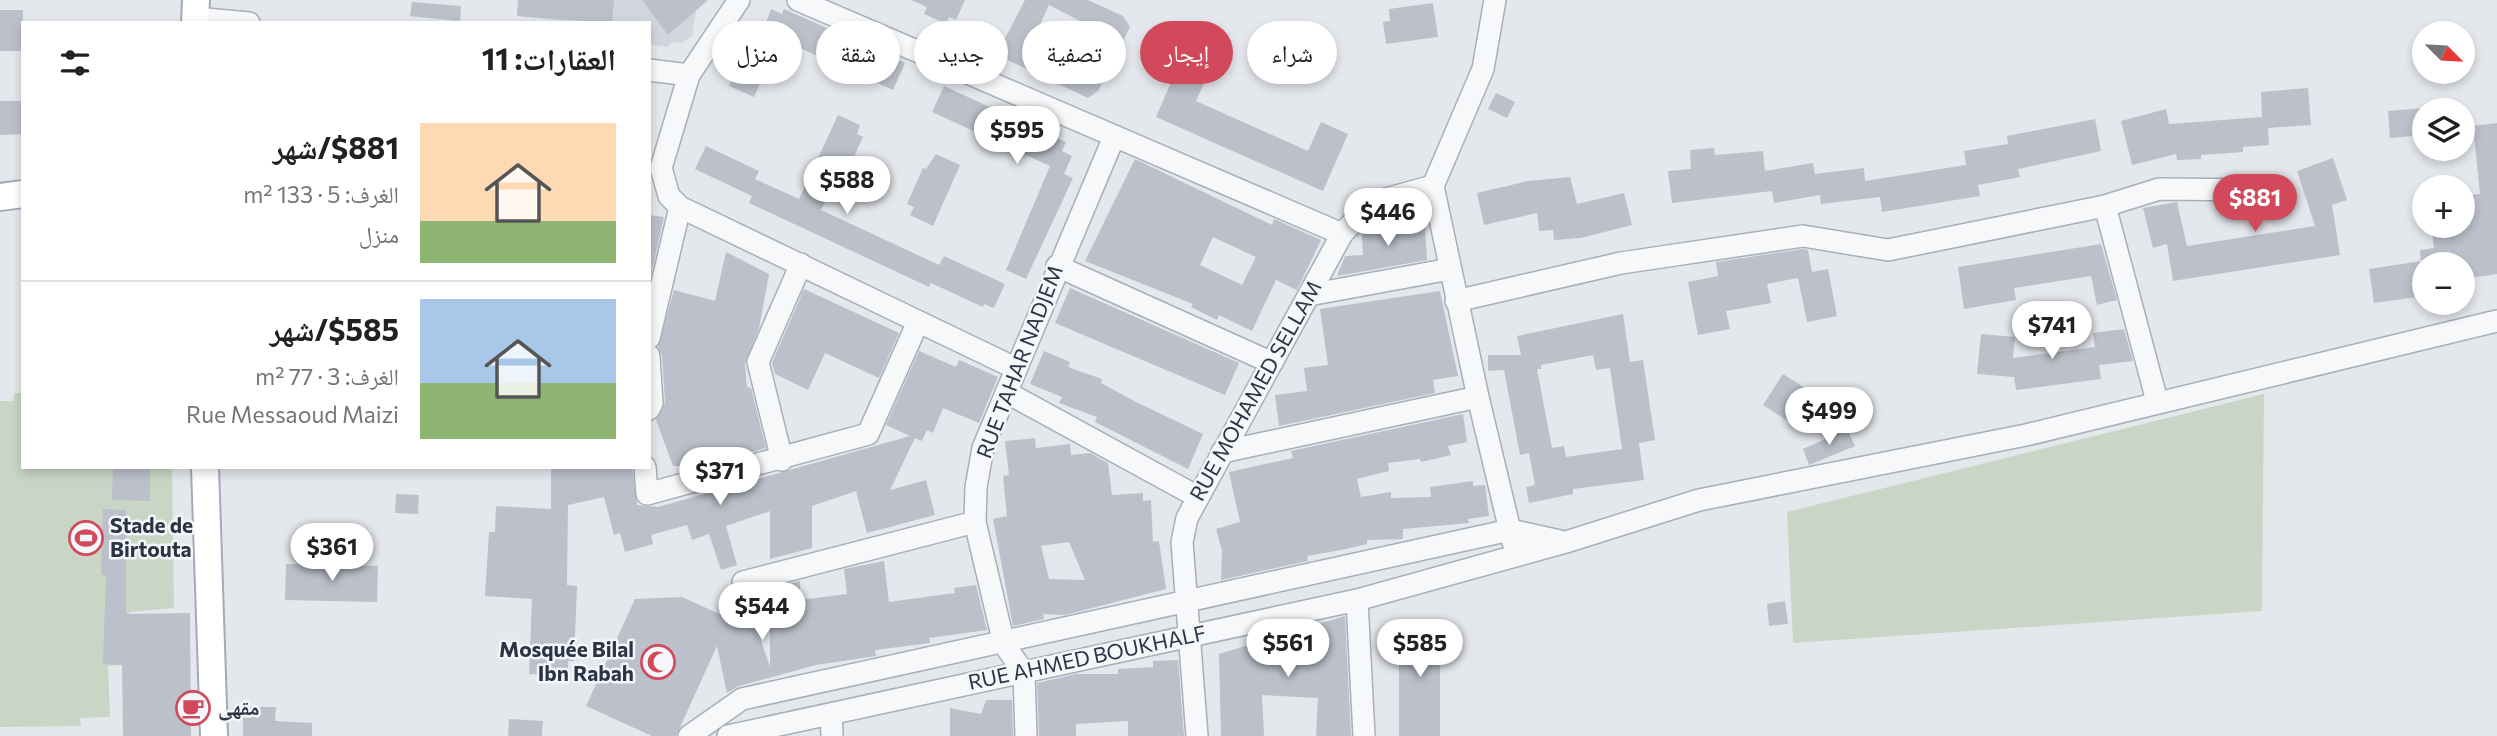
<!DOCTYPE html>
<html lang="ar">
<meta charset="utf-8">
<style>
:root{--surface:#fff;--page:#f6f6f6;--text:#202124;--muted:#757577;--line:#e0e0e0;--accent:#d1495b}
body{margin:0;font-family:Commissioner,"Noto Naskh Arabic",sans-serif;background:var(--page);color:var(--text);direction:rtl;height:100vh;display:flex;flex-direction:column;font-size:26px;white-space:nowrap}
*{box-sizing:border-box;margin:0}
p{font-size:23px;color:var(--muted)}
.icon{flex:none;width:38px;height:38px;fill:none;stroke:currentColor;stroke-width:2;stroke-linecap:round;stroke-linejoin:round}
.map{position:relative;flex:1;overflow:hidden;direction:ltr}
.details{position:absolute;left:21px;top:21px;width:630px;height:448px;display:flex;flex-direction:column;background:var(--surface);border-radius:0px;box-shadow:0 4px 10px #0003;direction:rtl}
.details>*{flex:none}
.hud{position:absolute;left:672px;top:21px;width:665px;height:63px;direction:rtl;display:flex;gap:14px}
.needle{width:46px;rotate:114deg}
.controls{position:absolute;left:2412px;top:21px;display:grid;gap:14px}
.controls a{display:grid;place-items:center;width:63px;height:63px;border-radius:50%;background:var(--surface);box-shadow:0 4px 10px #0003;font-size:35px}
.price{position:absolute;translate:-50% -60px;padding:0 16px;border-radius:24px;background:#fff;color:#222;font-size:23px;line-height:46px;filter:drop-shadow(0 2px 4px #0008)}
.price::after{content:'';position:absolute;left:50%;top:42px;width:21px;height:16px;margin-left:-10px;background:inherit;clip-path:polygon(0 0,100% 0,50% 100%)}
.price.on{background:var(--accent);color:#fff}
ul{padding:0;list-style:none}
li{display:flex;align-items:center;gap:21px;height:175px;padding:0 35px}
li+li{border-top:2px solid var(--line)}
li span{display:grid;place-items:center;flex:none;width:196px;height:140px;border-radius:0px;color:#555}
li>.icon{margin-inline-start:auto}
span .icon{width:84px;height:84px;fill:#fffc;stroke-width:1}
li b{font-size:30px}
h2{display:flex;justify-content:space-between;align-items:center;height:84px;padding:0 35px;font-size:30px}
.tag{padding:0 24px;border-radius:32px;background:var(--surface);box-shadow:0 4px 10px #0003;font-size:24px;line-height:63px}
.tag.on{background:var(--accent);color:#fff}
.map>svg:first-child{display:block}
</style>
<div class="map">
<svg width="2497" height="736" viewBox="0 0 2497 736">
<rect width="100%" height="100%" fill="#e4e7ec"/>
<!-- built -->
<path fill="#d2d6de" d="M 518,0 L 698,0 L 692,36 L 682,43 L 672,42 L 668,47 L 649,44 L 649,23 L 581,23 L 517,16 Z"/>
<!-- green -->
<path fill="#c9d6c5" d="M 14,393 L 23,393 L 23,467 L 172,467 L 174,608 L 129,612 L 132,653 L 121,653 L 120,665 L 108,666 L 110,717 L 80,718 L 81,726 L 0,727 L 0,401 L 14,401 Z
M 2264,394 L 2262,611 L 1793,643 L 1787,512 Z"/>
<!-- building -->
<path fill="#bbc0ca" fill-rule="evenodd" d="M 518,0 L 614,0 L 612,23 L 517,16 Z
M 642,0 L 708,0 L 668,35 Z
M 911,0 L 965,0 L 956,20 L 949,17 L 946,24 L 924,14 L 927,7 Z
M 1025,0 L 1088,0 L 1123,16 L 1130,27 L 1098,91 L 1088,98 L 1001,57 L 1002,44 ZM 1049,5 L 1099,31 L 1081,70 L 1047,54 L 1049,50 L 1032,42 Z
M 412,2 L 461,6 L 460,21 L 410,16 Z
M 1433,3 L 1438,37 L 1386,44 L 1383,22 L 1390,21 L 1389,9 Z
M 771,9 L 782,14 L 784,9 L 905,63 L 893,90 L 780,39 L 754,97 L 729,86 L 757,21 L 765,25 Z
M 0,10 L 23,10 L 23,51 L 0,51 Z
M 1182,57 L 1210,70 L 1196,101 L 1308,151 L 1321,122 L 1348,134 L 1323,191 L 1156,117 Z
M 944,86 L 1066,142 L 1062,151 L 1072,156 L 1064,174 L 1073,178 L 1026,279 L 1006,270 L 1050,166 L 932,112 Z
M 2308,88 L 2311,125 L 2268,128 L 2269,145 L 2243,147 L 2243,152 L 2201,155 L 2201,159 L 2177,160 L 2176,154 L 2132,165 L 2121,121 L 2166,109 L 2169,124 L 2262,117 L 2261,92 Z
M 1496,93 L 1515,102 L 1507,118 L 1488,109 Z
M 0,101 L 23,101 L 23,134 L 0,135 Z
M 2424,108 L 2424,135 L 2390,138 L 2388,111 Z
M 838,115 L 860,125 L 857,134 L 863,137 L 847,172 L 845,171 L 840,181 L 837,179 L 821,210 L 939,265 L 944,256 L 1005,284 L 994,308 L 984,304 L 983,307 L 931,283 L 929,287 L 749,203 L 752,196 L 695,169 L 706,146 L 759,171 L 755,179 L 799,199 Z
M 2095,119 L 2101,151 L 2018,169 L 2020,177 L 1978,185 L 1980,196 L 1882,212 L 1880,197 L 1821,204 L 1820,195 L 1774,203 L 1772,191 L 1672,203 L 1668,171 L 1691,169 L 1690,150 L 1714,148 L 1715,155 L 1763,151 L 1765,171 L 1813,163 L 1815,174 L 1864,168 L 1865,181 L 1966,165 L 1964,151 L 2008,144 L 2007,136 Z
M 2497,123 L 2497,274 L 2462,279 L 2462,264 L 2424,264 L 2424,296 L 2374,303 L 2369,269 L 2421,261 L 2420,250 L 2434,248 L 2432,232 L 2460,229 L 2462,196 L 2480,194 L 2473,126 Z
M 936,154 L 960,165 L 933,226 L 910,215 L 914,207 L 907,204 L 923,168 L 926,169 Z
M 2333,158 L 2347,200 L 2332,205 L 2340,255 L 2173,281 L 2167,244 L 2153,248 L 2143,208 L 2177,202 L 2187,246 L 2315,226 L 2297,171 Z
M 1135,159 L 1272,225 L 1274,219 L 1321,240 L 1297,290 L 1276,280 L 1252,331 L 1219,315 L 1217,320 L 1191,307 L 1193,304 L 1085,261 ZM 1213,237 L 1256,257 L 1242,285 L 1200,265 Z
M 1570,177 L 1577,204 L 1624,193 L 1632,225 L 1581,238 L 1554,240 L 1553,230 L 1539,231 L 1537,213 L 1484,225 L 1477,193 L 1528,181 Z
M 649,215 L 664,217 L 650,279 L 649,279 Z
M 1395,215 L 1395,227 L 1425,226 L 1427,260 L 1337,276 L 1345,256 L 1363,255 L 1362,234 L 1377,233 L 1376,217 Z
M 2101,244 L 2117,300 L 2097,305 L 2091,276 L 2014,288 L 2016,300 L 1964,309 L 1958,267 Z
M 1803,249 L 1808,250 L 1812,272 L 1828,269 L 1837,316 L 1807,322 L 1798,278 L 1767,284 L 1771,303 L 1726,311 L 1730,329 L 1698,335 L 1688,282 L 1718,276 L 1716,262 Z
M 726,252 L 769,274 L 759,328 L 745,364 L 747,387 L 751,388 L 766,448 L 686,470 L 682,466 L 673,466 L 656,420 L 665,402 L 662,355 L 658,347 L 674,290 L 715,301 Z
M 1070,288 L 1239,363 L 1225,395 L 1055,323 Z
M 804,289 L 899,333 L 879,378 L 825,353 L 808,390 L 775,374 L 772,363 Z
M 1440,291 L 1458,376 L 1433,380 L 1435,393 L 1279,426 L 1275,395 L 1307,391 L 1304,368 L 1328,365 L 1320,309 Z
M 1623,314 L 1630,362 L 1643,360 L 1655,440 L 1639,443 L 1644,480 L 1573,489 L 1573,494 L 1529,503 L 1526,487 L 1535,485 L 1529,453 L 1520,455 L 1504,370 L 1488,371 L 1488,355 L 1521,355 L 1517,336 ZM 1593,355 L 1596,370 L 1610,368 L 1622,449 L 1566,457 L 1564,446 L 1552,448 L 1537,369 L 1541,369 L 1541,365 Z
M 2124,329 L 2133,361 L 2099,365 L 2101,379 L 2016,390 L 2014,377 L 1977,374 L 1981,334 L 2015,337 L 2013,358 L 2095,347 L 2093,333 Z
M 919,351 L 956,367 L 959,360 L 998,377 L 979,423 L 943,408 L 933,433 L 927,430 L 922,441 L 915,438 L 890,490 L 926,480 L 935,515 L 867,533 L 856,491 L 812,506 L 812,548 L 770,559 L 770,511 L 726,526 L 737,565 L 721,570 L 709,534 L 692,540 L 687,525 L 651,535 L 653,544 L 625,552 L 620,533 L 614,535 L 604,497 L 568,505 L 567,585 L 577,586 L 574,661 L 568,661 L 568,676 L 529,674 L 532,599 L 485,596 L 489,532 L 495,532 L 496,506 L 551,509 L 551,467 L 632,467 L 637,505 L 658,507 L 910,436 L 886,425 Z
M 1044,351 L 1070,362 L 1068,367 L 1102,379 L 1101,383 L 1136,402 L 1203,434 L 1188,469 L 1095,422 L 1097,417 L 1059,403 L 1062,397 L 1030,384 Z
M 1783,374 L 1808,390 L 1788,421 L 1763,405 Z
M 1463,414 L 1467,442 L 1448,446 L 1451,455 L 1421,462 L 1420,459 L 1388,463 L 1389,471 L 1357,479 L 1361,497 L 1391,492 L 1391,498 L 1431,497 L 1430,487 L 1473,481 L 1473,486 L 1485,485 L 1489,516 L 1468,519 L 1469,523 L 1403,529 L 1403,539 L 1367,540 L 1367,544 L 1346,549 L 1307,556 L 1308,561 L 1221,580 L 1222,551 L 1216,529 L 1240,522 L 1229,472 L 1293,458 L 1291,451 Z
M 1847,429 L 1855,446 L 1809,465 L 1803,449 Z
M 1035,438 L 1036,448 L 1070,444 L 1071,455 L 1090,453 L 1108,463 L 1112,495 L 1143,493 L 1143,501 L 1151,500 L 1153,542 L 1159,541 L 1166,589 L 1065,615 L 1043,614 L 1044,619 L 1013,626 L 993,519 L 1007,516 L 1003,476 L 1009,475 L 1005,441 ZM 1069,542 L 1085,580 L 1049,579 L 1041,546 Z
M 113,467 L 150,467 L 150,501 L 112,500 Z
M 396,494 L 419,495 L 418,514 L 395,513 Z
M 103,509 L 126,510 L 126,614 L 190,613 L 191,736 L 123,736 L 122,665 L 103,664 L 106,575 L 101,575 Z
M 884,561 L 889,602 L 955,593 L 954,588 L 976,585 L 987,630 L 929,638 L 930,643 L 875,650 L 876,656 L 816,665 L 739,686 L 727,693 L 717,646 L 676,736 L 652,736 L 586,706 L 635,599 L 682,597 L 737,622 L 736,593 L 746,595 L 770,667 L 770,589 L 800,581 L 800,600 L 847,594 L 844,569 Z
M 286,564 L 378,566 L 377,602 L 285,600 Z
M 1785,601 L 1788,624 L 1769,626 L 1767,604 Z
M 1345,616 L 1351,736 L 1316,736 L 1318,698 L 1262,695 L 1264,736 L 1221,736 L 1219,654 Z
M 1412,620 L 1440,620 L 1440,736 L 1399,736 L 1399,627 L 1412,627 Z
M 1178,660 L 1184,736 L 1128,736 L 1128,721 L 1076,724 L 1076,736 L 1039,736 L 1037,683 L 1076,674 L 1118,674 L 1118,669 L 1153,667 L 1153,661 Z
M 986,700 L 1012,700 L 1013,736 L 950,736 L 950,708 L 981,714 Z
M 243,707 L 276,707 L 275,721 L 312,723 L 312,736 L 243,736 Z
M 509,719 L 543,721 L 542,736 L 508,736 Z"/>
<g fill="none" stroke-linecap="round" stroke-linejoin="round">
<!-- minor casing -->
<g stroke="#a9aeb7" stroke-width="24">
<path id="minor" d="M 739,0 L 689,75 L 661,168 L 669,196 L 680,207 L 1015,368
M 798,0 L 1342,234 L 1371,203 L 1433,186
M 195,18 L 249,23
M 649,70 L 689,75
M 1433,186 L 1478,397 L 1513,543
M 1433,186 L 1483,69 L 1495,0
M 2105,206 L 2157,401
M 1057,266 L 1272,363
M 1309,295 L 1450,269
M 1456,301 L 1621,263 L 1803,236 L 1888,250 L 2105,206 L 2159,189 L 2263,190
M 649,338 L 680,207
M 649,356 L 652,403 L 649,409
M 1006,392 L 1196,496
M 1222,452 L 1478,397
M 782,460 L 758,362 L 801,264
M 645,467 L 647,494 L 868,434 L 918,322
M 743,582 L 975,522
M 1357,600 L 1364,736
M 831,714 L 832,736
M 689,736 L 742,699 L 1510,530 L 1560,541
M 728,736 L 1357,600 L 1566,542 L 1699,500 L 2026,435 L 2497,321
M 1026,736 L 1024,673 L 1004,644 L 975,522 L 976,487 L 983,448 L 1114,137
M 1197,736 L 1182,542 L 1187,518 L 1342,234"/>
</g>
<!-- major casing -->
<g stroke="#a3abb8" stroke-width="30">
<path id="major" d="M 195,23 L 196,0
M 0,197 L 23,194
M 205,467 L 214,736"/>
</g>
<!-- minor -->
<use href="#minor" stroke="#f7f8fa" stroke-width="21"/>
<!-- major -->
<use href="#major" stroke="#fff" stroke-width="26"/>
</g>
<!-- icons -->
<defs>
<g id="stadium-ring" transform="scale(1.75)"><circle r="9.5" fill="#f4f6f9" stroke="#d1495b" stroke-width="1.5"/><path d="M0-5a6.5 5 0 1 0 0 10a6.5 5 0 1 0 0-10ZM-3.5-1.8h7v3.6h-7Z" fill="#d1495b"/></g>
<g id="mosque-ring" transform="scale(1.75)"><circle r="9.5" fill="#f4f6f9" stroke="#d1495b" stroke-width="1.5"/><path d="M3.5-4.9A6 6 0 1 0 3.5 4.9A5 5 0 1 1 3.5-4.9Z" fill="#d1495b"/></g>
<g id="cafe-ring" transform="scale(1.75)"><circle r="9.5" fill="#f4f6f9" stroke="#d1495b" stroke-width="1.5"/><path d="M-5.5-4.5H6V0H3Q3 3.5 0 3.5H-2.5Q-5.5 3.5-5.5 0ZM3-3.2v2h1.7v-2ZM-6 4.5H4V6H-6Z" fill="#d1495b"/></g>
</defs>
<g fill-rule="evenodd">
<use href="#stadium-ring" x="86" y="538"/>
<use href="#mosque-ring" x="658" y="662"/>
<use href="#cafe-ring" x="193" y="708"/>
</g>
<g text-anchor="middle" stroke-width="5" stroke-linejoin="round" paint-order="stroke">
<!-- street labels -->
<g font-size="21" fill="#2b3445" stroke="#f4f6f9">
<text transform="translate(1020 362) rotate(-69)" y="7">RUE TAHAR NADJEM</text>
<text transform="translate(1256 391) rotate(-61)" y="7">RUE MOHAMED SELLAM</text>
<text transform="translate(1087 658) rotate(-12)" y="7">RUE AHMED BOUKHALF</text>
</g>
<!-- poi labels -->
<g font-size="21" font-weight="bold" fill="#2b3445" stroke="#f4f6f9" text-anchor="start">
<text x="110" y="533">Stade de<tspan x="110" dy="24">Birtouta</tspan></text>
<text x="634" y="657" text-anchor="end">Mosquée Bilal<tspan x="634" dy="24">Ibn Rabah</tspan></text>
<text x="218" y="715">مقهى</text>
</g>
</g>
</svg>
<div class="controls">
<a><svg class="needle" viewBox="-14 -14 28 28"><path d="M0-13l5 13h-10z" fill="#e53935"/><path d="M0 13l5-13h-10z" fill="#757577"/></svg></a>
<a><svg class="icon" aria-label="layers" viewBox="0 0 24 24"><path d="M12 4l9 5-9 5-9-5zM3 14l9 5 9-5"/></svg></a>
<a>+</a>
<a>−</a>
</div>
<b class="price" style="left:1017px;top:166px">$595</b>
<b class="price" style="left:847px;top:216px">$588</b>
<b class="price on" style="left:2255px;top:234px">$881</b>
<b class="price" style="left:1388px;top:248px">$446</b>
<b class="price" style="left:2052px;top:361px">$741</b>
<b class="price" style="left:1829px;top:447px">$499</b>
<b class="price" style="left:720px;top:507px">$371</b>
<b class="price" style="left:332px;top:583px">$361</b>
<b class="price" style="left:762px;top:642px">$544</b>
<b class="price" style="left:1288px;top:679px">$561</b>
<b class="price" style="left:1420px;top:679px">$585</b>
<div class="hud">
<a class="tag">شراء</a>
<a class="tag on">إيجار</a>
<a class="tag">تصفية</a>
<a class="tag">جديد</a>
<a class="tag">شقة</a>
<a class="tag">منزل</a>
</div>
<section class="details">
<h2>العقارات: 11<svg class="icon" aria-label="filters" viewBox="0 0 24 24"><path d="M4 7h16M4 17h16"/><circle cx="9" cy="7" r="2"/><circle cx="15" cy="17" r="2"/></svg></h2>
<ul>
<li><span style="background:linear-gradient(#ffd9b3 70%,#8fb573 0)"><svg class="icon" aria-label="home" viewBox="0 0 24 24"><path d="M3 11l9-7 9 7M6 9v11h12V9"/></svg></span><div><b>$881/شهر</b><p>الغرف: 5 · 133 m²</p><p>منزل</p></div></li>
<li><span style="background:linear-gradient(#a9c7e8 60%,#8fb573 0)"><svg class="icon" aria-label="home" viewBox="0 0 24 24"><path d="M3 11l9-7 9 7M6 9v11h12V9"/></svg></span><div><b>$585/شهر</b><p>الغرف: 3 · 77 m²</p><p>Rue Messaoud Maizi</p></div></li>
</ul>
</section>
</div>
